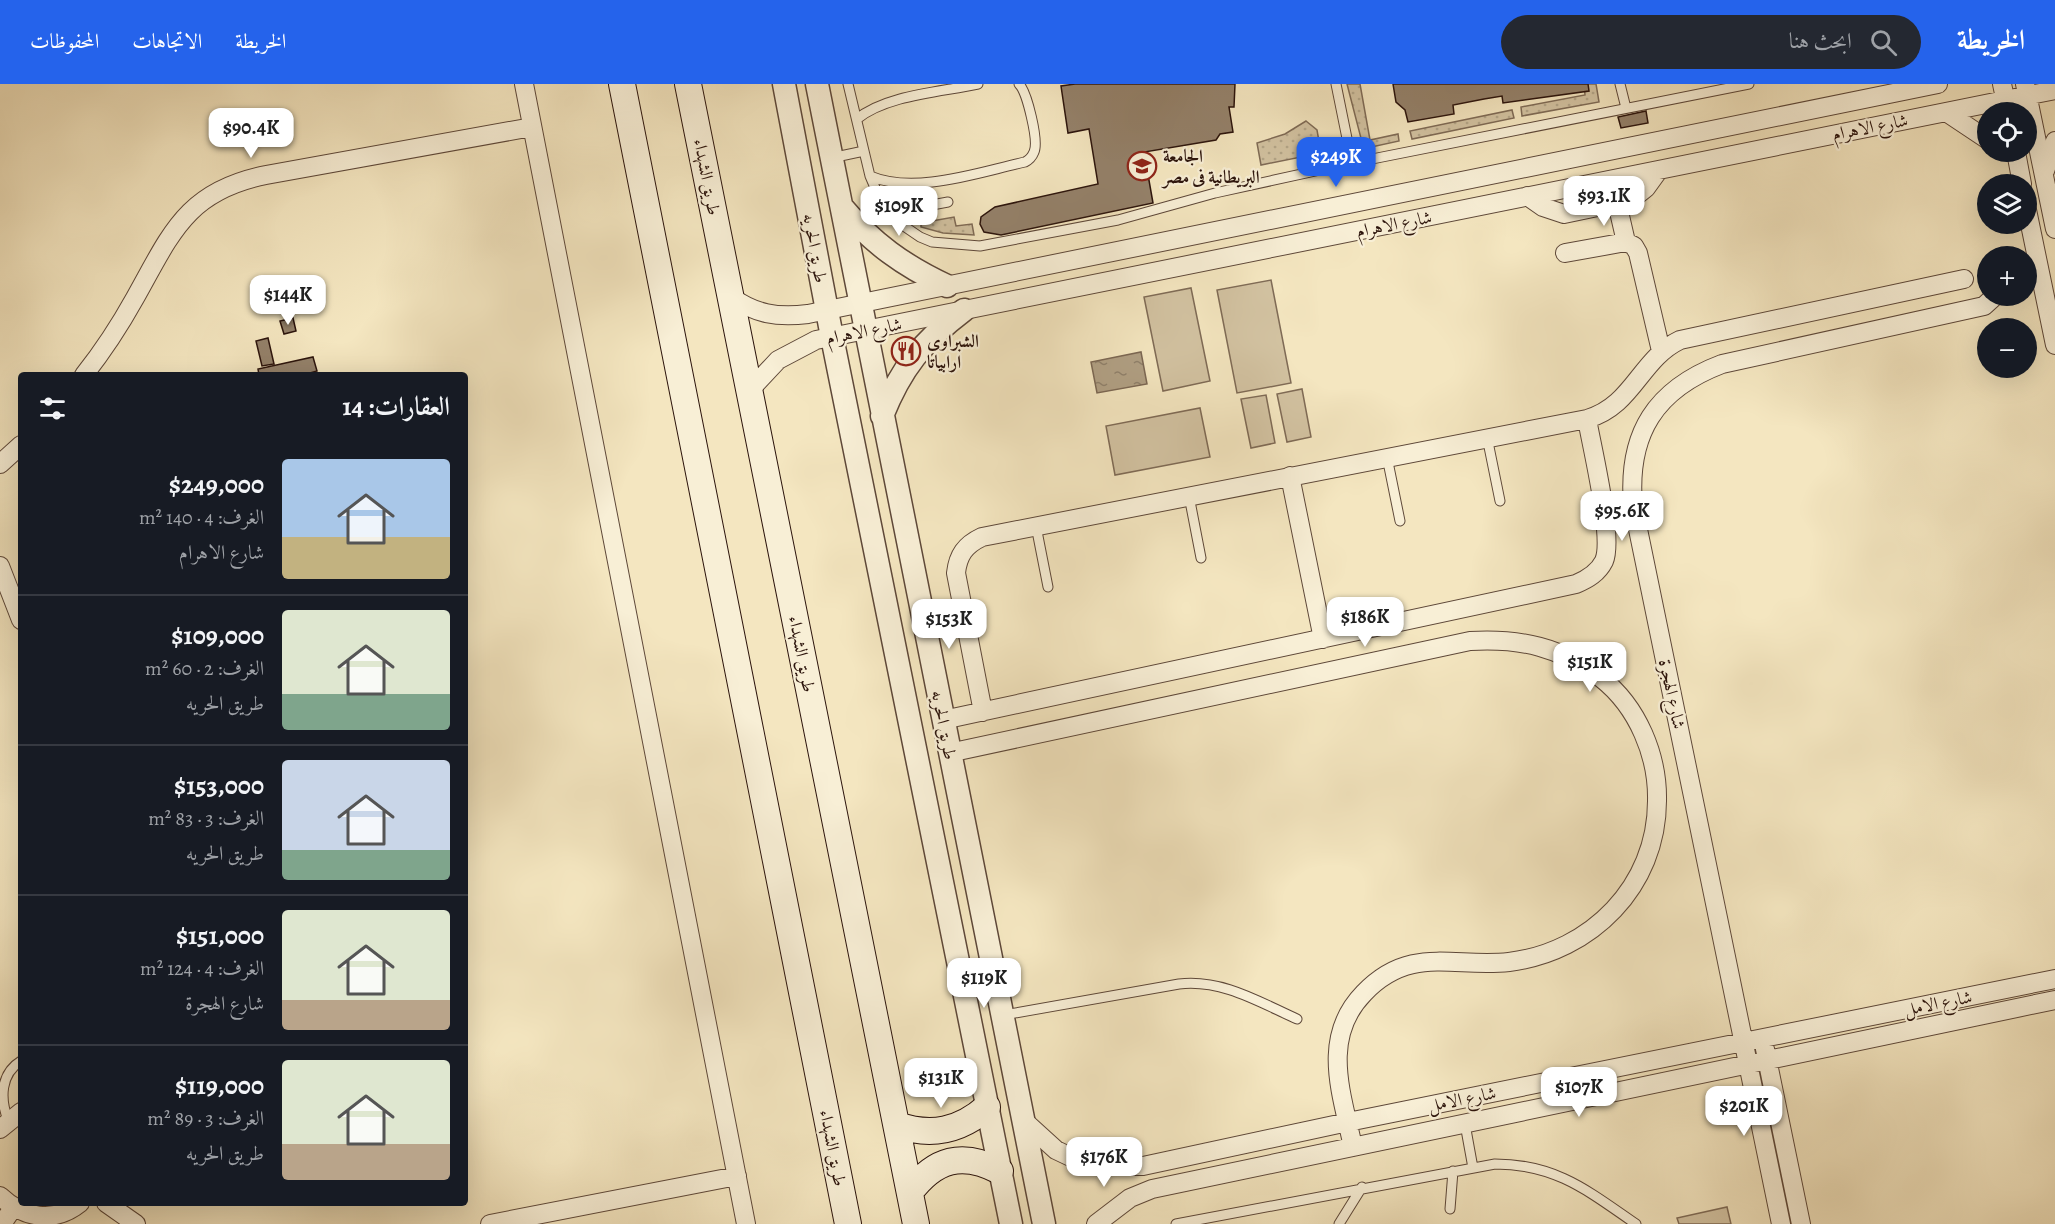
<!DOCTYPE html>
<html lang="ar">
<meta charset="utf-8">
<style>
:root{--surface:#171b24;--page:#242831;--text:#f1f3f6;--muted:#9ea1a6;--line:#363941;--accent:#2563eb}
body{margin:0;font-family:Alegreya,Amiri,serif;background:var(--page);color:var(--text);direction:rtl;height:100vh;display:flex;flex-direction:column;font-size:22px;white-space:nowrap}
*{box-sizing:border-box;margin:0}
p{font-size:20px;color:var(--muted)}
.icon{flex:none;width:33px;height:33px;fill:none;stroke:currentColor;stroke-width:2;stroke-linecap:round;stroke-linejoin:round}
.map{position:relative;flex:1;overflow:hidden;direction:ltr}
.drawer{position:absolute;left:18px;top:288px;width:450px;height:834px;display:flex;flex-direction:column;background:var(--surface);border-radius:6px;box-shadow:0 6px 24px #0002;direction:rtl}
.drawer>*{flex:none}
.fabs{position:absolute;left:1977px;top:18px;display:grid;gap:12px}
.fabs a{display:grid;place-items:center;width:60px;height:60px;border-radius:50%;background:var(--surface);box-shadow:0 6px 24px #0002;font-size:30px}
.price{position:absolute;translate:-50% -51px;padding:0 14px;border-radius:12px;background:#fff;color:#222;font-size:20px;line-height:39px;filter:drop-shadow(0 2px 3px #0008)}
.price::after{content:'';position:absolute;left:50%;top:36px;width:18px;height:14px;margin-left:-9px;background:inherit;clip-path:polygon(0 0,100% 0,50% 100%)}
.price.current{background:var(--accent);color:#fff}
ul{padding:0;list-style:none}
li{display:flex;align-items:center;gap:18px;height:150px;padding:0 18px}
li+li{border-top:2px solid var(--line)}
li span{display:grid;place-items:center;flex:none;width:168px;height:120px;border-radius:6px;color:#555}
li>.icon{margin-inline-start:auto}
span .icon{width:72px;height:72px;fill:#fffc;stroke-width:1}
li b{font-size:26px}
h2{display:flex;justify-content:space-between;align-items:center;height:72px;padding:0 18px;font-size:26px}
header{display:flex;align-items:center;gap:36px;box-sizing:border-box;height:84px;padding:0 30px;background:var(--accent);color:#fff}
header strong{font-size:28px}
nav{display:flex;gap:33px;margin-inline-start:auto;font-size:21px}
.search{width:420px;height:54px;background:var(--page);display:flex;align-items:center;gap:15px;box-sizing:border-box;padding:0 21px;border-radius:33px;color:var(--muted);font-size:22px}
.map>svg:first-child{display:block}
</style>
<header>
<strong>الخريطة</strong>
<div class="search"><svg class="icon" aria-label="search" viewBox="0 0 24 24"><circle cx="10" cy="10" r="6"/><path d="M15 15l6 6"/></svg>ابحث هنا</div>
<nav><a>الخريطة</a><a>الاتجاهات</a><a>المحفوظات</a></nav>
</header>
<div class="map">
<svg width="2055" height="1140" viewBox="0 0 2055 1140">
<defs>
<pattern id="garden-dots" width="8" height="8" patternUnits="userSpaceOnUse" patternTransform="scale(1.5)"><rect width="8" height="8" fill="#d2c2a1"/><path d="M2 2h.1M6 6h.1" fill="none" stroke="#b4a689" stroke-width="1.8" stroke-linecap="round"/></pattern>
<pattern id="water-ripples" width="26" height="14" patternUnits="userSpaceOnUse" patternTransform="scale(1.5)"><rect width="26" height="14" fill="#b09f83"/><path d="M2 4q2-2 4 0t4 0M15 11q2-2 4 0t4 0" fill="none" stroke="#8f806a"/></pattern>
</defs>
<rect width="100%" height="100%" fill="#f4e6c0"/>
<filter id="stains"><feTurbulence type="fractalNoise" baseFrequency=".00333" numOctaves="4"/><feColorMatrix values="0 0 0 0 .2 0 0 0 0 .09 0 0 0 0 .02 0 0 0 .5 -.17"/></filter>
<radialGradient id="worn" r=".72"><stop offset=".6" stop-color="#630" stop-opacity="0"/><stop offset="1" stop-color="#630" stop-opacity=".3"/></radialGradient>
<!-- park -->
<path fill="#d2c2a1" stroke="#7f6b56" stroke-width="1.5" d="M 1271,196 L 1291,299 L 1237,309 L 1217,206 Z
M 1191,204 L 1210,297 L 1163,307 L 1144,213 Z
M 1302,305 L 1311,353 L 1287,358 L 1277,310 Z
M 1266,311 L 1275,359 L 1251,364 L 1241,315 Z
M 1200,324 L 1210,373 L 1115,391 L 1106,342 Z
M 1727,1123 L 1731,1140 L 1679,1140 L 1677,1134 Z"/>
<!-- garden -->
<path fill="url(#garden-dots)" stroke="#7f6b56" stroke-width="1.5" d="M 1347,0 L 1360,0 L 1370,56 L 1398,50 L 1399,57 L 1367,64 L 1363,62 Z
M 1584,0 L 1596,0 L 1599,18 L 1522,32 L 1521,23 L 1585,11 Z
M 1512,26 L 1514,34 L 1412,55 L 1410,47 Z
M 1306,37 L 1317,46 L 1321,69 L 1261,81 L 1257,59 L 1285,50 Z
M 954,133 L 956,142 L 972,140 L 974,151 L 943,149 L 921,143 L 921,139 Z"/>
<!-- water -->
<path fill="url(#water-ripples)" stroke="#7b6753" stroke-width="1.5" d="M 1141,268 L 1147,300 L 1097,309 L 1091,278 Z"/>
<!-- building -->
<path fill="#94816a" stroke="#2c140c" stroke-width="1.5" d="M 1075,0 L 1235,0 L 1234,23 L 1229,23 L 1233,48 L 1220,50 L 1216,56 L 1144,68 L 1153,119 L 1001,151 L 984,148 L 980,140 L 981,133 L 995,123 L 1098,100 L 1089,45 L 1068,49 L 1061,2 Z
M 1393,0 L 1588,0 L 1589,7 L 1503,19 L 1502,12 L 1484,15 L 1453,21 L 1454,30 L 1408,38 L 1405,26 L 1396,18 Z
M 1646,27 L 1648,39 L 1621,44 L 1618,33 Z
M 293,234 L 296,247 L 284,250 L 280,237 Z
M 268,254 L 274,280 L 262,282 L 256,257 Z
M 313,273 L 317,287 L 303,291 L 259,291 L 258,285 Z"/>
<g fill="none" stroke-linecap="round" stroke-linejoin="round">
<!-- service casing -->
<g stroke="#5e4839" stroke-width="11">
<path id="service" d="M 848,0 L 870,92 L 882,120 L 898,138 L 920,153 L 932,158 L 980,162 L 1118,136 L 1215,109 L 1352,79 L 1749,0
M 1336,0 L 1352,79
M 1620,0 L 1626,24
M 857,35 C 886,11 941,8 978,0
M 831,74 L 864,67
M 870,92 C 915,111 979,88 1025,78 C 1029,76 1032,73 1034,68 C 1039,57 1027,8 1019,0
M 889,129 L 948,118
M 1487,353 L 1500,417
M 1387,373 L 1400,437
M 1189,412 L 1201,474
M 1036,442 L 1048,503
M 1004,931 L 1179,900 C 1222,895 1259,918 1297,935
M 8,1036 C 0,1015 0,990 21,977
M 1465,1040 L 1473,1084
M 1450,1125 L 1453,1087
M 1176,1140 L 1495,1080 C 1556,1080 1588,1107 1636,1140
M 1339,1140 L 1362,1103"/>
</g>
<!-- minor casing -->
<g stroke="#5e4839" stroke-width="20">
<path id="minor" d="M 524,0 L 746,1140
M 2002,0 L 2008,28
M 2025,0 L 2055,145
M 1946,28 L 1988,56
M 2016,68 L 2022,100
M 2045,87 L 2055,57
M 1527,112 L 1543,123 L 1564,130 L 1631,116 L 1646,104 L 1659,86
M 1617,119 L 1626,158
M 2026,121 L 2055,261
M 1565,169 L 1626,158 L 1634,162 L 1638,169 L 1661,267
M 730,212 C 755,230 777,234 808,230 L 1938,0
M 84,291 C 103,267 120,241 135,214 C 171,150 186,107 266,91 L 532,43
M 749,307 L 778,276 L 816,256 L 2055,6
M 0,380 L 21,361
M 1290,392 L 1323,555
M 0,482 L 21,536
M 983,628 L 956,489 C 958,471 965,461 982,453 L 1587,335 C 1633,322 1640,275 1680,256 L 1964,195
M 943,636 L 1576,500 C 1588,495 1598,489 1604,477 C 1614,454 1592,364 1587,335
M 949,669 L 1470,557 C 1520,554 1561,563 1601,594 C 1638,623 1658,672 1657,717 C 1657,802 1591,868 1509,878 C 1453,884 1410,861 1364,909 C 1320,954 1342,1010 1353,1063
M 1765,965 L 1801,1140
M 1023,1036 L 1056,1066 L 1077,1076 L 1099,1082 L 1143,1082 L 1348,1038 L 2055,895
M 0,1045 L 21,1028
M 0,1112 C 23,1134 54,1140 80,1119
M 106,1119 L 136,1140
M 2,1140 L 13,1124
M 490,1140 L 737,1092
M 1096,1140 L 1130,1114 L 1152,1105 L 2055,916
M 1781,1140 L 1633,421 C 1627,349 1656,305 1722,280 L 1984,222 L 1995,212"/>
</g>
<!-- tertiary casing -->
<g stroke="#5e4839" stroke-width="25">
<path id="tertiary" d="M 784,0 L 832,253 L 1011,1140
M 817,0 L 1044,1140
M 842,123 C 872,159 904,182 947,202
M 882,332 C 901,284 923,257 964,226"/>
</g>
<!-- secondary casing -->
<g stroke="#2c140c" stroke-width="28">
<path id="secondary" d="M 622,0 L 848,1140
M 688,0 L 916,1140
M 897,1041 C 931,1053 960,1047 987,1023
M 910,1108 C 935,1075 962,1067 1000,1087"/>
</g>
<!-- service -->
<use href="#service" stroke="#f8efd6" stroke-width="9"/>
<!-- minor -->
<use href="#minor" stroke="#f8efd6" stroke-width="18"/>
<!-- tertiary -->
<use href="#tertiary" stroke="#f8efd6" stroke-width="22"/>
<!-- secondary -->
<use href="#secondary" stroke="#f8efd6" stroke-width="26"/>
</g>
<!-- icons -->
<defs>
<g id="university-ring" transform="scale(1.5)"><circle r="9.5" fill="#f8efd6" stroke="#8f2418" stroke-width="1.5"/><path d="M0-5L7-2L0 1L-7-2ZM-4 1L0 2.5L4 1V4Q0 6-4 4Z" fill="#8f2418"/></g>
<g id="restaurant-ring" transform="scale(1.5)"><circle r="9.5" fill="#f8efd6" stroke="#8f2418" stroke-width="1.5"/><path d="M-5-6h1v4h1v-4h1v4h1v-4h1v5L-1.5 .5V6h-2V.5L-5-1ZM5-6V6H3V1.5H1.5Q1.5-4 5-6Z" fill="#8f2418"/></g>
</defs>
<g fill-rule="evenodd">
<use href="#university-ring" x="1142" y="82"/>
<use href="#restaurant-ring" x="906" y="267"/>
</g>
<g text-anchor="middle" stroke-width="4.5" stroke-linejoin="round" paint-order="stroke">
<!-- street labels -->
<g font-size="18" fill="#2c140c" stroke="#f8efd6">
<text transform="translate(1870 43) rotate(-11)" y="6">شارع الاهرام</text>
<text transform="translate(707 93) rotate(79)" y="6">طريق الشهداء</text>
<text transform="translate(1394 140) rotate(-11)" y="6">شارع الاهرام</text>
<text transform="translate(815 164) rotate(80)" y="6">طريق الحريه</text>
<text transform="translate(864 247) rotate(-11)" y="6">شارع الاهرام</text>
<text transform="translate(802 570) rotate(79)" y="6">طريق الشهداء</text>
<text transform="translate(1672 610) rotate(78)" y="6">شارع الهجرة</text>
<text transform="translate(944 641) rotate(79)" y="6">طريق الحريه</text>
<text transform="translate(1938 919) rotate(-11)" y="6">شارع الامل</text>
<text transform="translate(1462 1015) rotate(-11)" y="6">شارع الامل</text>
<text transform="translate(833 1064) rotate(79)" y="6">طريق الشهداء</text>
</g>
<!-- poi labels -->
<g font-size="18" font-weight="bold" fill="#2c140c" stroke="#f8efd6" text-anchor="start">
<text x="1163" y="78">الجامعة<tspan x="1163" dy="21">البريطانية فى مصر</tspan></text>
<text x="927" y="263">الشبراوى<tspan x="927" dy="21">ارابياتا</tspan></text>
</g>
</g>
<rect width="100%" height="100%" filter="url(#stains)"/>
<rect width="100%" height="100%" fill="url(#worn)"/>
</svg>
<div class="fabs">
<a><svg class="icon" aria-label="locate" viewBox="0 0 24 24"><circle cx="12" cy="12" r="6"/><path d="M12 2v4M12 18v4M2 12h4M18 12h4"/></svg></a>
<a><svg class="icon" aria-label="layers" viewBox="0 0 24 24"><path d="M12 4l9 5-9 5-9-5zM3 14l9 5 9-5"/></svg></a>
<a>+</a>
<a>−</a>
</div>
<b class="price" style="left:251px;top:75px">$90.4K</b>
<b class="price current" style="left:1336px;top:104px">$249K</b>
<b class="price" style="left:1604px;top:143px">$93.1K</b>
<b class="price" style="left:899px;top:153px">$109K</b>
<b class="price" style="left:288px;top:242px">$144K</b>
<b class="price" style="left:1622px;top:458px">$95.6K</b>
<b class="price" style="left:1365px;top:564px">$186K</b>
<b class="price" style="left:949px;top:566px">$153K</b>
<b class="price" style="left:1590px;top:609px">$151K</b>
<b class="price" style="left:984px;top:925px">$119K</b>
<b class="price" style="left:941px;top:1025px">$131K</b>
<b class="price" style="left:1579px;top:1034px">$107K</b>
<b class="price" style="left:1744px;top:1053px">$201K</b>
<b class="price" style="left:1104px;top:1104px">$176K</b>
<section class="drawer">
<h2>العقارات: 14<svg class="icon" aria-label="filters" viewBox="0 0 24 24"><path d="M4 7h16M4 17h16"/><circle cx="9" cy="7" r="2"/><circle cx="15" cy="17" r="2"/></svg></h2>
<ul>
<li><span style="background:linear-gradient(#a9c7e8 65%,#c2b280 0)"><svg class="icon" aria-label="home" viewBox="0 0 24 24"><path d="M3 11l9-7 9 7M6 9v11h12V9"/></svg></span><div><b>$249,000</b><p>الغرف: 4 · 140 m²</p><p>شارع الاهرام</p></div></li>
<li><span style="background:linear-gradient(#dfe7d0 70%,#7fa58c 0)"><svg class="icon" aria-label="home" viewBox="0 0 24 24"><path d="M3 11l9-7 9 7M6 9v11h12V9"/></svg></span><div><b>$109,000</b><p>الغرف: 2 · 60 m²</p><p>طريق الحريه</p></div></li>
<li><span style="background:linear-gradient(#c9d6e8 75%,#7fa58c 0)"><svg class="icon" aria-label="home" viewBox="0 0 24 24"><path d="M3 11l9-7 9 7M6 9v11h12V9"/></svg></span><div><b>$153,000</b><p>الغرف: 3 · 83 m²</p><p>طريق الحريه</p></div></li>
<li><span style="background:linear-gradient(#dfe7d0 75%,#b9a48a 0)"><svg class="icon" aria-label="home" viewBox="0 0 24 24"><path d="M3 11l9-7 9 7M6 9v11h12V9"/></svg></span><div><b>$151,000</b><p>الغرف: 4 · 124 m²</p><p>شارع الهجرة</p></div></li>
<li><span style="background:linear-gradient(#dfe7d0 70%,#b9a48a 0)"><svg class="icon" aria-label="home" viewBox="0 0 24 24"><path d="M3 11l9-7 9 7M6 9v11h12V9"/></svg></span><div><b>$119,000</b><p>الغرف: 3 · 89 m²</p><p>طريق الحريه</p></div></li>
</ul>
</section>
</div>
